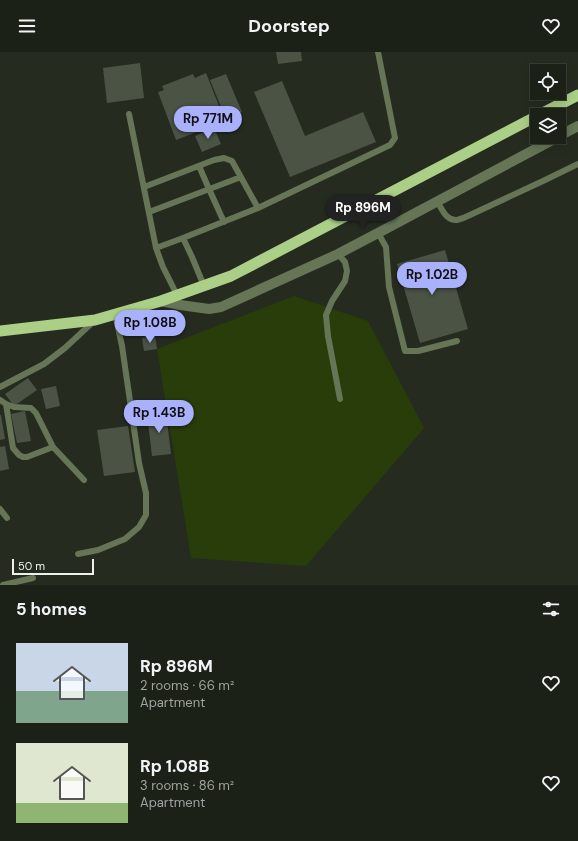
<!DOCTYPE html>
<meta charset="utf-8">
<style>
:root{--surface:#1c2117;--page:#252920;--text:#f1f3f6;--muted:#a0a3a1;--line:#3a3e36;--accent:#a9b0fc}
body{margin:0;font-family:"DM Sans",sans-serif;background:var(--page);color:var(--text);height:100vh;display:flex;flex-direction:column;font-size:15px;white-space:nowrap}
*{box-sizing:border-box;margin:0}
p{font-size:13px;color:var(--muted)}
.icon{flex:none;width:22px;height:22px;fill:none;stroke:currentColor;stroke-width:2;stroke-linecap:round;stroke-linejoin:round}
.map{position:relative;height:533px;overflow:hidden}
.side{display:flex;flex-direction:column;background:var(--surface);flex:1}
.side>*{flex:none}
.controls{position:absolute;left:530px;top:12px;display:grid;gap:8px}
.controls a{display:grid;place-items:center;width:36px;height:36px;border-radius:0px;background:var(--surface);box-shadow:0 2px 10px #0003,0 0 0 1px var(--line);font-size:20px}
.scale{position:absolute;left:12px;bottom:10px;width:82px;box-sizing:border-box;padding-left:4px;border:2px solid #eef2ea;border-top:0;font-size:11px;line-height:14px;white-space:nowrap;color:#eef2ea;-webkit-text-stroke:3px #252c1f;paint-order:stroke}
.price{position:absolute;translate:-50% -34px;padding:0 9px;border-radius:14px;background:var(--accent);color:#111;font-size:13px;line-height:26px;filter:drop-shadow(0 1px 2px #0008)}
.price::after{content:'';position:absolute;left:50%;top:24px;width:12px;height:9px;margin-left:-6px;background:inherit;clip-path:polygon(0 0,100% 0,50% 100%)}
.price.selected{background:#222;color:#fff}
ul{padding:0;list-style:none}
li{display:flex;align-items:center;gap:12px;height:100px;padding:0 16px}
li span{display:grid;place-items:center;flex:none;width:112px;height:80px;border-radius:0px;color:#555}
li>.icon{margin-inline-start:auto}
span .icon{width:48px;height:48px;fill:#fffc;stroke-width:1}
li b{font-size:17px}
h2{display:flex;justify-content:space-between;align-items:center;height:48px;padding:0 16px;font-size:17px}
header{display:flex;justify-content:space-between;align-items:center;height:52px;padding:0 16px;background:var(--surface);font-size:18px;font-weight:700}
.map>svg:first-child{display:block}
</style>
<header><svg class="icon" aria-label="menu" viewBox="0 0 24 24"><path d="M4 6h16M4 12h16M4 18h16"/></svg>Doorstep<svg class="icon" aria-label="heart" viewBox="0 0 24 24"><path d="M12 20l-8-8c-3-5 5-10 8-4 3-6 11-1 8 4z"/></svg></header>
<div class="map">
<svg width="578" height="533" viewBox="0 0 578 533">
<rect width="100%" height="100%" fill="#252c1f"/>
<!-- green -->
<path fill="#283d0a" d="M 294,244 L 368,269 L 424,376 L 306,514 L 191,506 L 157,297 Z"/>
<!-- building -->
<path fill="#4b5345" d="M 276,0 L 301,0 L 302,9 L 278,12 Z
M 140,11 L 144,46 L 107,51 L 103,16 Z
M 206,21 L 225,69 L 176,88 L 158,40 L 164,38 L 162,34 L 193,22 L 195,26 Z
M 226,22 L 242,60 L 226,67 L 210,28 Z
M 282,29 L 305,84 L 363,60 L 376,90 L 290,125 L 254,40 Z
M 214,76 L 221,92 L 202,100 L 195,84 Z
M 445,198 L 468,277 L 420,291 L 397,212 Z
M 152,262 L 157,275 L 143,280 L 138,267 Z
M 155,284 L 157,297 L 144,299 L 142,286 Z
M 28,326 L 37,338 L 14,354 L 5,342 Z
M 56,334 L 60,354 L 46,357 L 41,337 Z
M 25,359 L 31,389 L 17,391 L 11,362 Z
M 166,360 L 171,402 L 152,404 L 147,362 Z
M 0,363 L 1,363 L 5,387 L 0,388 Z
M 128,374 L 135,420 L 104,424 L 97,378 Z
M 5,394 L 9,417 L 0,419 L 0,395 Z"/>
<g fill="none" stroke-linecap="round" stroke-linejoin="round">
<!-- service -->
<path stroke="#657556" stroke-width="6" d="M 129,62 L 156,196
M 199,114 L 209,137 L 224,170
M 144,135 L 214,108 L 224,106 L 232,109 L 258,156
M 437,149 C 442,157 446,169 457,168 C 461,167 466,165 470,163 L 543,129 L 578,112
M 149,160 L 241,125
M 378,181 L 386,195 L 389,235 L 405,299 L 418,299 L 457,289
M 183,186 L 192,205 L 204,234
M 338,202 L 345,210 L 347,219 L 345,229 L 332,249 L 326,263 L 328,284 L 340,347
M 177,243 L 163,215 L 156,196 L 183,186 L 258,156 L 390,93 L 395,86 L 378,0
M 0,335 L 44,312 L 65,296 L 94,269
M 0,348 L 6,352 L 14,355 L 31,356 L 36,361 L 53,395 L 84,428
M 6,352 L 13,396 L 19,403 L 23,405 L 27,405 L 53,395
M 0,457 L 7,466
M 78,502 L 98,498 L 125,487 L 139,475 L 146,463 L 146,441 L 139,411 L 122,294 L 115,262
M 3,533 L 33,526"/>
<!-- minor -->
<path stroke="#657556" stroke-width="10" d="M 559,84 L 578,74
M 161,249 L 180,253 L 209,257 L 221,255 L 338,202 L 378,181 L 558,85"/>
<!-- trunk -->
<path stroke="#accf88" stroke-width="11" d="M 539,63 L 578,43
M 0,279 L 95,268 L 161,249 L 231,224 L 537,64"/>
</g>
</svg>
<div class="controls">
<a><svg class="icon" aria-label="locate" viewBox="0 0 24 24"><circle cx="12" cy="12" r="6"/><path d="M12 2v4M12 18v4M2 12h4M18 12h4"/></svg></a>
<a><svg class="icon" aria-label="layers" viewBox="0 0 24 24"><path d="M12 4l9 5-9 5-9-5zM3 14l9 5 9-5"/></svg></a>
</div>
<div class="scale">50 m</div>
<b class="price" style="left:208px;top:88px">Rp 771M</b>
<b class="price selected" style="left:363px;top:177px">Rp 896M</b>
<b class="price" style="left:432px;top:244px">Rp 1.02B</b>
<b class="price" style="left:150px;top:292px">Rp 1.08B</b>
<b class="price" style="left:159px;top:382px">Rp 1.43B</b>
</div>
<section class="side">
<h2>5 homes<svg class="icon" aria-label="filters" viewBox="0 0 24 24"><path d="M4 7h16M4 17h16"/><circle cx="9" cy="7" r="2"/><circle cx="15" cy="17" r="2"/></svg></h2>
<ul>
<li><span style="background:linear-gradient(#c9d6e8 60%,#7fa58c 0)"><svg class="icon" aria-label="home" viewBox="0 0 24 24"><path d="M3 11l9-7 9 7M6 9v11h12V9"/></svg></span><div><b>Rp 896M</b><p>2 rooms · 66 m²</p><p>Apartment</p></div><svg class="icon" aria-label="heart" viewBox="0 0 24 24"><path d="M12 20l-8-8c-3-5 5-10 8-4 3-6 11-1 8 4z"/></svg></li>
<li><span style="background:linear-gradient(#dfe7d0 75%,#8fb573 0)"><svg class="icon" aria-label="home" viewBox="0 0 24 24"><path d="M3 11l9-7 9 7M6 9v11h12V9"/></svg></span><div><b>Rp 1.08B</b><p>3 rooms · 86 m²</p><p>Apartment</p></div><svg class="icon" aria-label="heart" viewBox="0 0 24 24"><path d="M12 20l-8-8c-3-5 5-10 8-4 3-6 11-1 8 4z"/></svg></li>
</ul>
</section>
